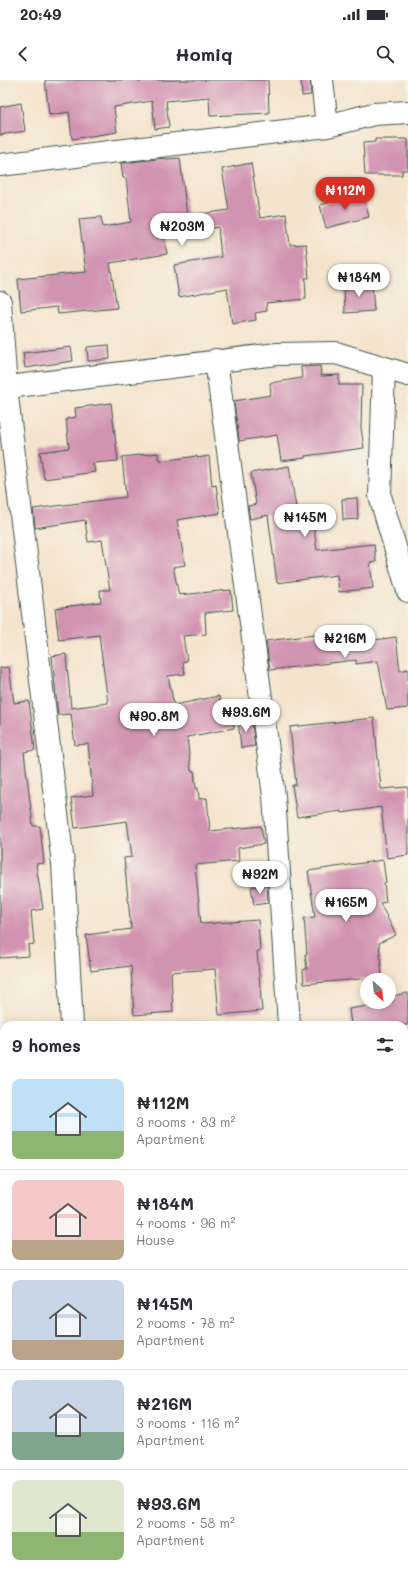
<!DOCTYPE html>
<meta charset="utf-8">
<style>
:root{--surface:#fff;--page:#f7f7f7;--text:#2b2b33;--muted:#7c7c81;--line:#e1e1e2;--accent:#d93025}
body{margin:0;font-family:Mali,sans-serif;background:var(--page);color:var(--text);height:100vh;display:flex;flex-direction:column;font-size:15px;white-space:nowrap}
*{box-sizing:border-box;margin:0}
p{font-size:13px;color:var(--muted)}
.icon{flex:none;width:22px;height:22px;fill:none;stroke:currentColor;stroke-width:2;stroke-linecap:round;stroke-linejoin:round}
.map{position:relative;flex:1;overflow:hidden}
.drawer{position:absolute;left:0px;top:941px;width:408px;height:556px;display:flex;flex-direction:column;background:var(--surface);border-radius:12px 12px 0 0;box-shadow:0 2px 10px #0003}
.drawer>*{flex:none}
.needle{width:26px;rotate:153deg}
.buttons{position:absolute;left:360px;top:893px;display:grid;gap:8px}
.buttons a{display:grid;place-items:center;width:36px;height:36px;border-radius:50%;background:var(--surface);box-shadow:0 2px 10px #0003;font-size:20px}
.price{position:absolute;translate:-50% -34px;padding:0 9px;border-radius:14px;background:#fff;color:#222;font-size:13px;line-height:26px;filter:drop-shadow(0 1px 2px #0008)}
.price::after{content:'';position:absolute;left:50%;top:24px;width:12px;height:9px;margin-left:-6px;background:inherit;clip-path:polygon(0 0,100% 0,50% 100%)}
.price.selected{background:var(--accent);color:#fff}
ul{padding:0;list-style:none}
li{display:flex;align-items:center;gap:12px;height:100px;padding:0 12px}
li+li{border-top:1px solid var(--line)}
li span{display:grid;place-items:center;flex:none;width:112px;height:80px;border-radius:8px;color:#555}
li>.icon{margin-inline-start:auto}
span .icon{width:48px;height:48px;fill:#fffc;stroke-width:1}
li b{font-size:17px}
h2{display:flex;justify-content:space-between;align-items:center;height:48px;padding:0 12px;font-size:17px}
.status{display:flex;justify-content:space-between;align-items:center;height:28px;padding:0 20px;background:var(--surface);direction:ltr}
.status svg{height:11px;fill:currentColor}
header{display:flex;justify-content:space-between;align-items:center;height:52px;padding:0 12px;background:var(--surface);font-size:18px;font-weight:700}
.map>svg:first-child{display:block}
</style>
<div class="status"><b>20:49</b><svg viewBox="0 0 49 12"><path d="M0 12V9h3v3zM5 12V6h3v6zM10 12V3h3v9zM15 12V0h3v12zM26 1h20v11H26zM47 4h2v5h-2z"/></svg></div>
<header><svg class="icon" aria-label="back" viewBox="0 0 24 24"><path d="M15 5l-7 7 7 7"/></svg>Homiq<svg class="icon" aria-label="search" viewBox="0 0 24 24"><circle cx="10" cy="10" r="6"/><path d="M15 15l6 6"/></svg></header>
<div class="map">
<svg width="408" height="1497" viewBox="0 0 408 1497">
<rect width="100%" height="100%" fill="#f7f3e8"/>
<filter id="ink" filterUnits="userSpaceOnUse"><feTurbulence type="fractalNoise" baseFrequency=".025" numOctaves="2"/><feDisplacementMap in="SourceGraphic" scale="8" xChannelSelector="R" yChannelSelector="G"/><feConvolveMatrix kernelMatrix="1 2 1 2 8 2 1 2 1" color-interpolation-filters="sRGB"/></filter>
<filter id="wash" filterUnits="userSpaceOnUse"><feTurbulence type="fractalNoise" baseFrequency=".012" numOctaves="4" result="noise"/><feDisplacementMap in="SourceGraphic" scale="16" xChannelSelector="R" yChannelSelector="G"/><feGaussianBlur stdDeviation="0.9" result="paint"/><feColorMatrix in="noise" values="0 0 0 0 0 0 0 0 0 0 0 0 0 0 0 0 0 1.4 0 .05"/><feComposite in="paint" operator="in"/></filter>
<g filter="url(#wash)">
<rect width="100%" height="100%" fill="#f4e4cd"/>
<g id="blocks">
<!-- building -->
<path fill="#d193b2" d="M 45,0 L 139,0 L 139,2 L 158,0 L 268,0 L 269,33 L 210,36 L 209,17 L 166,21 L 169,47 L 155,49 L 152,21 L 114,27 L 117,52 L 72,59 L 69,32 L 49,35 Z
M 301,0 L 310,0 L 311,15 L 302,16 Z
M 21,23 L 25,51 L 0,55 L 0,27 Z
M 375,59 L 408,59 L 408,90 L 402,90 L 402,95 L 365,95 L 363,63 L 375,62 Z
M 166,78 L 166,79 L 180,78 L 187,136 L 229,130 L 222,89 L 251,83 L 260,138 L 286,134 L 290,165 L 306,164 L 309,198 L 305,198 L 306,219 L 266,223 L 267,231 L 255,233 L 256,240 L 232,244 L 227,208 L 179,217 L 174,185 L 221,177 L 218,147 L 164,156 L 167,174 L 110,183 L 117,228 L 58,234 L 57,227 L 21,231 L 18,199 L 86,192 L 79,139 L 101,137 L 103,147 L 131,142 L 126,98 L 123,98 L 121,83 Z
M 363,113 L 369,137 L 326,148 L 320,125 Z
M 372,204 L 374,231 L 345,233 L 344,205 Z
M 109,265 L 110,279 L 88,281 L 87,267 Z
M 71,267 L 73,281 L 25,288 L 23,273 Z
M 320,286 L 321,296 L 339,295 L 339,305 L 362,305 L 361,348 L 364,368 L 305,376 L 305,378 L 281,381 L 277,355 L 239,361 L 234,321 L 271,315 L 270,303 L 302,298 L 301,287 Z
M 111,323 L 118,381 L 93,383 L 95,392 L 44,399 L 40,372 L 69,368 L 66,339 L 76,337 L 75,328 Z
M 158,373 L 158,379 L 161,379 L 161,381 L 197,376 L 197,378 L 209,376 L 212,406 L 216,405 L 220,433 L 177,440 L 185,485 L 173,487 L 179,515 L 231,510 L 233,530 L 205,533 L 206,554 L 183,556 L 187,581 L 183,582 L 185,594 L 168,596 L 174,625 L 219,616 L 222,633 L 231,632 L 234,648 L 187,657 L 191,691 L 194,691 L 196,708 L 198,708 L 199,719 L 207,718 L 210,751 L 261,746 L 264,764 L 238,768 L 239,781 L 195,785 L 201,844 L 258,840 L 260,871 L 257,871 L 262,931 L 219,935 L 215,889 L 171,892 L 173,932 L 134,935 L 131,886 L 91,891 L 86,855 L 131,849 L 124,778 L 132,777 L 127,741 L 75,748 L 71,718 L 93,715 L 88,664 L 75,665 L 71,634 L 58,635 L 52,576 L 66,574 L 71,628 L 108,623 L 99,555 L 59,560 L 55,528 L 101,522 L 100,510 L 110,510 L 102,460 L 88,462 L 85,440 L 35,448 L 33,429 L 126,417 L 122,377 Z
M 289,386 L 297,433 L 306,431 L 308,443 L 313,442 L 317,470 L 374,464 L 376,482 L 370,483 L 373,508 L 339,512 L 337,495 L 277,503 L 268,435 L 250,439 L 248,426 L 256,424 L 251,393 Z
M 357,418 L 358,439 L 343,440 L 342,419 Z
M 358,552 L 360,562 L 396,557 L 400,591 L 408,589 L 408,628 L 387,630 L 378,581 L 356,584 L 356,580 L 270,590 L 266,561 L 331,553 L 331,557 Z
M 9,587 L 14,623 L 29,621 L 35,670 L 24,672 L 33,746 L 40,746 L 44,783 L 36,784 L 43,829 L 31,831 L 34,864 L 28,865 L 29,876 L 0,878 L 0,588 Z
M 251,638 L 255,666 L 241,668 L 238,639 Z
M 374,638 L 381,709 L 408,707 L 408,775 L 387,778 L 381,727 L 342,733 L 342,731 L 297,737 L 292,705 L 296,705 L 290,647 Z
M 383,780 L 386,802 L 384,803 L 386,822 L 380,823 L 396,855 L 379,863 L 382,897 L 304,904 L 303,890 L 307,889 L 305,874 L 307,874 L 304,838 L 315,837 L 308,791 Z
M 267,805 L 268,823 L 254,825 L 251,807 Z
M 408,913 L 408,945 L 351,945 L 349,929 L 393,922 L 392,916 Z"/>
</g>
</g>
<g filter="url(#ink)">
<use href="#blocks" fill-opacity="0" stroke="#3f564b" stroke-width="1"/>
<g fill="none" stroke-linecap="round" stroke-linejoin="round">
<!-- minor casing -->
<g stroke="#3f564b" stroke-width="24">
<path id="minor" d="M 327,46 L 374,34 L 408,32
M 0,85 L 327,46 L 322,0
M 0,222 L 6,308 L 63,784 L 72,945
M 216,280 L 274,716 L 289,945
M 384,288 L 380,416 L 408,511
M 0,308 L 277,274 L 336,273 L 408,295
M 0,1114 L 4,1114
M 404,1148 L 408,1172
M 0,1327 L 4,1326
M 394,1493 L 395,1497
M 190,1497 L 192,1493"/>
</g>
<!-- minor -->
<use href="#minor" stroke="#fff" stroke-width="22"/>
</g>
</g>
</svg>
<div class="buttons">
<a><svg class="needle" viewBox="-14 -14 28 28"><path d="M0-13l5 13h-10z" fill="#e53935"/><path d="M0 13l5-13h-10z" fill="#7c7c81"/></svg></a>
</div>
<b class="price selected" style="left:345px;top:131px">₦112M</b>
<b class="price" style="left:182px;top:167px">₦203M</b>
<b class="price" style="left:359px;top:218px">₦184M</b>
<b class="price" style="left:305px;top:458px">₦145M</b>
<b class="price" style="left:345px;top:579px">₦216M</b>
<b class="price" style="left:246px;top:653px">₦93.6M</b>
<b class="price" style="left:154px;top:657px">₦90.8M</b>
<b class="price" style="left:260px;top:815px">₦92M</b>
<b class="price" style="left:346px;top:843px">₦165M</b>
<section class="drawer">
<h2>9 homes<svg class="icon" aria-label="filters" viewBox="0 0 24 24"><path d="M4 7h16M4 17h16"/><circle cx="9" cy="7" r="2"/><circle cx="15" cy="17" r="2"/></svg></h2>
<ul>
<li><span style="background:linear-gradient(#bfe0f5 65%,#8fb573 0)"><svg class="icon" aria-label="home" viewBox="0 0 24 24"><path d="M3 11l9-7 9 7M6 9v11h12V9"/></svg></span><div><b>₦112M</b><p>3 rooms · 83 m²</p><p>Apartment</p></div></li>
<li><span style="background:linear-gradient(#f6c9c9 75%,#b9a48a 0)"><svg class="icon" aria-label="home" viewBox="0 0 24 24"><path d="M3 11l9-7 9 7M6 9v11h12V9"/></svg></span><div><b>₦184M</b><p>4 rooms · 96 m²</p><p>House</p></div></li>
<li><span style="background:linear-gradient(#c9d6e8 75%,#b9a48a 0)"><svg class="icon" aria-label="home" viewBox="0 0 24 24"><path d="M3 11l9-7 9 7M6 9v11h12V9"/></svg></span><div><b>₦145M</b><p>2 rooms · 78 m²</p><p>Apartment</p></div></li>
<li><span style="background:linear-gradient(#c9d6e8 65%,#7fa58c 0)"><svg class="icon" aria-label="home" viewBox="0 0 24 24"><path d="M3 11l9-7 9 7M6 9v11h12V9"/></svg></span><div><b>₦216M</b><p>3 rooms · 116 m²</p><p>Apartment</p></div></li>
<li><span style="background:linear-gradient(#dfe7d0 65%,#8fb573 0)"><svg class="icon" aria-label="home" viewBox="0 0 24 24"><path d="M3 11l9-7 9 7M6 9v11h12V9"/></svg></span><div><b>₦93.6M</b><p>2 rooms · 58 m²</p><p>Apartment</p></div></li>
</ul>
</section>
</div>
